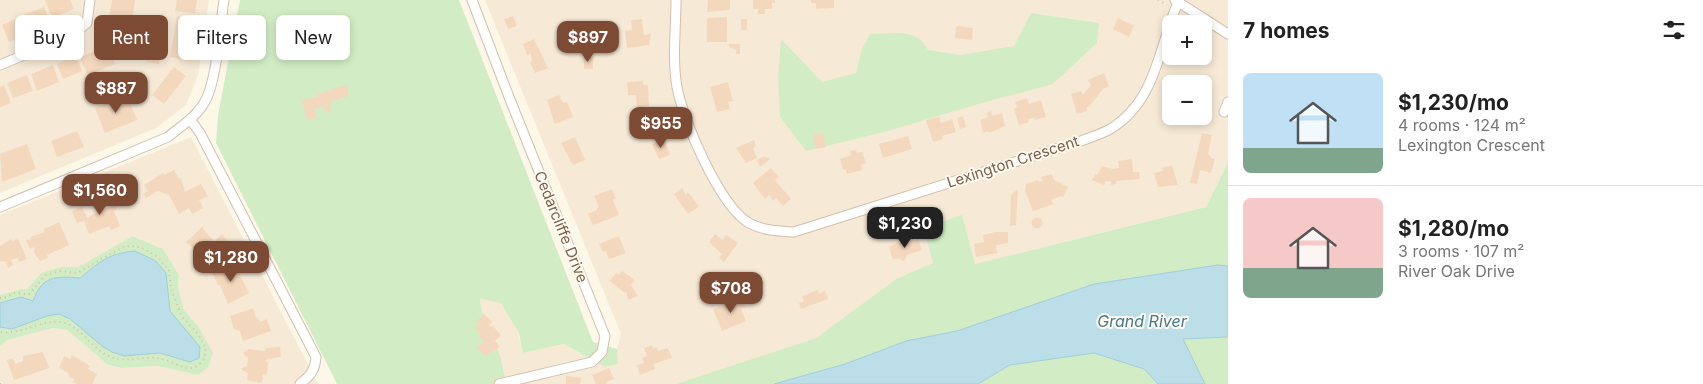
<!DOCTYPE html>
<meta charset="utf-8">
<style>
:root{--surface:#fff;--page:#f6f6f6;--text:#222;--muted:#767676;--line:#e0e0e0;--accent:#7d4a33}
body{margin:0;font-family:Inter,sans-serif;background:var(--page);color:var(--text);height:100vh;display:flex;flex-direction:column;font-size:19px;white-space:nowrap}
*{box-sizing:border-box;margin:0}
p{font-size:16px;color:var(--muted)}
.icon{flex:none;width:28px;height:28px;fill:none;stroke:currentColor;stroke-width:2;stroke-linecap:round;stroke-linejoin:round}
.map{position:relative;flex:1;overflow:hidden}
.details{display:flex;flex-direction:column;background:var(--surface);width:475px}
.details>*{flex:none}
.guide{position:absolute;left:15px;top:15px;width:475px;height:45px;display:flex;gap:10px}
.tools{position:absolute;left:1162px;top:15px;display:grid;gap:10px}
.tools a{display:grid;place-items:center;width:50px;height:50px;border-radius:8px;background:var(--surface);box-shadow:0 2px 8px #0003;font-size:25px}
.price{position:absolute;translate:-50% -42px;padding:0 11px;border-radius:10px;background:var(--accent);color:#fff;font-size:16px;line-height:32px;filter:drop-shadow(0 1px 2px #0008)}
.price::after{content:'';position:absolute;left:50%;top:30px;width:15px;height:11px;margin-left:-8px;background:inherit;clip-path:polygon(0 0,100% 0,50% 100%)}
.price.on{background:#222;color:#fff}
ul{padding:0;list-style:none}
li{display:flex;align-items:center;gap:15px;height:125px;padding:0 15px}
li+li{border-top:1px solid var(--line)}
li span{display:grid;place-items:center;flex:none;width:140px;height:100px;border-radius:8px;color:#555}
li>.icon{margin-inline-start:auto}
span .icon{width:60px;height:60px;fill:#fffc;stroke-width:1}
li b{font-size:21px}
h2{display:flex;justify-content:space-between;align-items:center;height:60px;padding:0 15px;font-size:21px}
.pill{padding:0 18px;border-radius:8px;background:var(--surface);box-shadow:0 2px 8px #0003;font-size:18px;line-height:45px}
.pill.on{background:var(--accent);color:#fff}
main{display:flex;flex:1;min-height:0}
.map>svg:first-child{display:block}
</style>
<main>
<div class="map">
<svg width="1228" height="384" viewBox="0 0 1228 384">
<rect width="100%" height="100%" fill="#fdf7e8"/>
<!-- residential -->
<path fill="#f6ead6" fill-rule="evenodd" d="M 0,0 L 209,0 L 198,75 L 186,105 L 156,128 L 0,193 Z
M 485,0 L 1228,0 L 1228,162 L 1206,207 L 975,264 L 923,228 L 934,263 L 896,279 L 816,338 L 676,384 L 506,384 L 480,361 L 479,298 L 509,295 L 523,353 L 564,344 L 605,367 L 618,364 L 617,349 L 621,334 ZM 1171,24 L 1204,24 L 1204,56 L 1171,56 ZM 1171,84 L 1204,84 L 1204,116 L 1171,116 Z
M 191,137 L 318,384 L 0,384 L 0,346 L 8,340 L 53,328 L 67,330 L 108,365 L 121,368 L 157,366 L 171,369 L 198,326 L 184,310 L 178,287 L 179,275 L 163,249 L 134,236 L 78,267 L 61,267 L 41,273 L 27,290 L 21,289 L 0,295 L 0,215 Z"/>
<!-- green -->
<path fill="#d2edc5" d="M 240,0 L 459,0 L 593,342 L 617,349 L 618,364 L 605,367 L 564,344 L 523,353 L 519,333 L 501,303 L 480,298 L 481,309 L 501,358 L 506,384 L 337,384 L 216,143 L 218,115 Z
M 1031,13 L 1099,23 L 1097,43 L 1053,84 L 982,103 L 884,132 L 806,151 L 780,117 L 778,77 L 781,39 L 822,82 L 856,73 L 862,49 L 870,34 C 891,34 917,27 928,50 L 960,55 L 1014,46 Z
M 1228,162 L 1228,266 L 1218,265 L 1094,284 L 957,331 L 906,341 L 845,364 L 774,384 L 676,384 L 816,338 L 896,279 L 933,263 L 923,228 L 962,215 L 975,264 L 1206,207 Z
M 133,236 L 163,249 L 179,275 L 178,287 L 184,310 L 198,326 L 213,353 L 208,367 L 198,375 L 157,366 L 121,368 L 108,365 L 67,330 L 53,328 L 8,340 L 0,346 L 0,295 L 21,289 L 27,289 L 41,273 L 61,267 L 78,267 Z
M 1228,337 L 1228,384 L 978,384 L 1010,365 L 1183,338 Z"/>
<!-- water -->
<path fill="#bbdee9" stroke="#a1cddb" d="M 135,251 L 156,261 L 166,273 L 170,311 L 200,347 L 199,358 L 190,362 L 160,353 L 124,356 L 112,352 L 102,346 L 70,319 L 59,314 L 47,316 L 12,329 L 0,327 L 0,303 L 21,297 L 33,301 C 42,276 55,276 80,278 C 101,261 107,254 135,251 Z
M 1218,265 L 1228,266 L 1228,337 L 1183,339 L 1205,384 L 1158,384 L 1144,369 L 1094,353 L 1010,365 L 978,384 L 774,384 L 845,364 L 906,341 L 957,331 L 1094,284 Z"/>
<!-- building -->
<path fill="#f4d8be" d="M 45,0 L 70,0 L 74,9 L 52,18 Z
M 112,0 L 135,0 L 132,21 L 109,18 Z
M 177,0 L 197,0 L 195,13 L 175,11 Z
M 708,0 L 730,0 L 730,10 L 707,12 Z
M 753,0 L 775,0 L 775,3 L 772,3 L 772,9 L 765,9 L 765,14 L 758,14 L 758,9 L 753,9 Z
M 811,0 L 834,0 L 834,8 L 816,9 L 816,3 L 811,3 Z
M 44,7 L 51,25 L 31,33 L 24,15 Z
M 22,16 L 30,33 L 9,42 L 2,25 Z
M 513,16 L 517,26 L 508,29 L 504,19 Z
M 177,17 L 199,20 L 193,61 L 170,57 Z
M 727,17 L 727,42 L 707,42 L 707,18 Z
M 1118,18 L 1134,26 L 1129,37 L 1113,29 Z
M 114,19 L 129,27 L 118,49 L 103,41 Z
M 642,19 L 644,35 L 651,34 L 649,45 L 627,48 L 625,31 L 632,30 L 631,20 Z
M 741,19 L 747,19 L 747,30 L 741,30 Z
M 956,26 L 973,28 L 972,40 L 955,38 Z
M 534,39 L 548,68 L 535,73 L 530,62 L 532,61 L 531,53 L 527,55 L 523,44 Z
M 729,44 L 740,44 L 740,54 L 736,54 L 736,50 L 729,47 Z
M 108,45 L 115,64 L 88,75 L 80,57 Z
M 76,56 L 82,71 L 63,79 L 57,64 Z
M 148,57 L 160,59 L 159,64 L 147,62 Z
M 584,57 L 593,57 L 593,69 L 584,69 Z
M 53,65 L 59,82 L 37,91 L 31,74 Z
M 174,67 L 186,76 L 164,104 L 152,95 Z
M 1104,73 L 1109,86 L 1103,89 L 1089,107 L 1087,107 L 1087,111 L 1077,114 L 1071,94 L 1081,91 L 1083,95 L 1091,85 L 1088,80 Z
M 27,75 L 33,91 L 13,98 L 7,83 Z
M 643,81 L 643,85 L 648,85 L 649,106 L 643,107 L 643,112 L 640,112 L 640,107 L 637,107 L 636,95 L 628,95 L 627,82 Z
M 728,82 L 733,101 L 728,102 L 730,109 L 717,112 L 710,87 Z
M 4,85 L 11,103 L 0,107 L 0,87 Z
M 346,85 L 349,96 L 330,102 L 331,113 L 326,112 L 324,106 L 314,109 L 317,118 L 307,120 L 302,100 L 319,96 L 318,94 Z
M 127,95 L 137,120 L 105,133 L 95,108 Z
M 559,95 L 563,103 L 567,102 L 573,117 L 555,124 L 547,100 Z
M 1027,98 L 1029,104 L 1041,100 L 1046,117 L 1035,120 L 1034,118 L 1028,119 L 1029,122 L 1019,125 L 1014,109 L 1017,107 L 1015,102 Z
M 1171,109 L 1171,116 L 1187,116 L 1179,125 L 1167,113 Z
M 991,111 L 992,116 L 1002,113 L 1005,126 L 989,133 L 989,131 L 983,133 L 980,120 L 988,117 L 986,113 Z
M 963,116 L 966,127 L 960,129 L 957,118 Z
M 939,117 L 941,123 L 952,119 L 956,132 L 942,136 L 943,139 L 933,142 L 926,120 Z
M 77,131 L 84,147 L 57,157 L 51,141 Z
M 823,133 L 826,147 L 816,149 L 813,135 Z
M 1202,133 L 1212,135 L 1208,153 L 1211,158 L 1215,159 L 1211,173 L 1200,170 L 1197,184 L 1190,183 Z
M 908,136 L 912,149 L 883,158 L 879,144 Z
M 575,137 L 585,160 L 573,165 L 561,143 Z
M 664,139 L 670,155 L 659,159 L 652,144 Z
M 754,140 L 756,146 L 753,148 L 757,158 L 746,163 L 736,148 Z
M 27,144 L 36,169 L 2,182 L 0,154 Z
M 856,150 L 857,153 L 862,152 L 866,163 L 861,165 L 862,170 L 847,174 L 846,169 L 843,170 L 840,159 L 851,155 L 850,151 Z
M 765,156 L 766,158 L 769,157 L 770,159 L 760,167 L 757,160 Z
M 1132,159 L 1133,172 L 1139,172 L 1140,179 L 1116,181 L 1116,184 L 1111,185 L 1111,182 L 1106,181 L 1104,185 L 1092,180 L 1095,174 L 1097,175 L 1102,166 L 1113,169 L 1119,168 L 1118,161 Z
M 1172,165 L 1178,185 L 1158,187 L 1154,173 L 1163,171 L 1162,168 Z
M 771,168 L 779,177 L 775,180 L 791,199 L 783,206 L 776,198 L 773,201 L 769,195 L 765,199 L 753,183 Z
M 174,170 L 179,179 L 181,178 L 185,192 L 201,184 L 208,196 L 199,200 L 203,208 L 192,214 L 189,208 L 179,214 L 169,195 L 158,191 L 146,198 L 143,194 L 148,191 L 144,185 L 163,173 L 164,175 Z
M 1052,174 L 1054,180 L 1068,187 L 1063,197 L 1060,196 L 1051,200 L 1053,204 L 1033,211 L 1025,191 L 1026,184 L 1038,180 L 1039,182 L 1043,181 L 1041,177 Z
M 682,188 L 686,195 L 689,193 L 699,207 L 688,214 L 674,194 Z
M 612,189 L 616,199 L 613,200 L 619,215 L 593,225 L 588,214 L 597,210 L 597,208 L 599,207 L 594,196 Z
M 1018,189 L 1016,225 L 1010,226 L 1011,195 Z
M 116,192 L 122,205 L 116,207 L 117,210 L 114,211 L 120,226 L 111,230 L 109,226 L 89,234 L 84,221 L 77,223 L 72,211 L 82,207 L 87,218 L 101,210 L 111,207 L 107,196 Z
M1031.5 223a5.5 5.5 0 1 1 11 0a5.5 5.5 0 1 1-11 0Z
M 59,222 L 69,245 L 47,255 L 48,258 L 40,261 L 34,252 L 35,247 L 30,249 L 26,240 L 31,239 L 30,237 L 45,232 L 44,229 Z
M 202,227 L 214,242 L 222,234 L 229,242 L 203,265 L 196,259 L 201,255 L 186,242 Z
M 995,232 L 1008,232 L 1008,243 L 996,245 L 997,253 L 976,257 L 974,244 L 984,242 L 983,235 Z
M 715,234 L 723,240 L 726,235 L 738,243 L 724,262 L 719,258 L 722,254 L 709,242 Z
M 619,236 L 626,253 L 609,259 L 606,251 L 603,252 L 599,244 Z
M 11,239 L 12,241 L 18,239 L 27,259 L 19,262 L 18,258 L 11,260 L 13,265 L 8,268 L 5,261 L 0,262 L 0,246 Z
M 913,239 L 914,241 L 918,239 L 922,250 L 907,255 L 904,261 L 898,258 L 893,260 L 889,247 L 901,241 Z
M 234,263 L 249,293 L 228,304 L 220,285 L 218,285 L 212,273 Z
M 622,271 L 635,280 L 631,285 L 638,296 L 628,300 L 626,291 L 625,293 L 610,281 L 616,273 L 619,275 Z
M 818,290 L 819,294 L 825,291 L 828,299 L 801,309 L 799,303 L 804,301 L 802,296 Z
M 741,296 L 746,307 L 741,309 L 746,321 L 722,331 L 713,309 L 727,305 L 726,302 Z
M 253,308 L 256,318 L 258,317 L 260,322 L 267,319 L 271,331 L 243,341 L 240,331 L 234,329 L 230,316 Z
M 484,314 L 492,322 L 489,325 L 491,327 L 493,326 L 501,335 L 495,341 L 500,347 L 485,356 L 477,347 L 484,341 L 478,336 L 480,333 L 475,328 L 479,324 L 476,321 Z
M 652,345 L 653,349 L 657,347 L 658,351 L 668,348 L 672,358 L 653,364 L 655,369 L 640,375 L 637,365 L 644,363 L 642,358 L 647,356 L 644,348 Z
M 280,347 L 281,357 L 267,359 L 266,362 L 268,362 L 267,374 L 263,375 L 262,383 L 247,380 L 248,373 L 242,370 L 242,368 L 247,366 L 248,358 L 244,355 L 244,352 L 249,349 L 265,351 L 265,349 L 268,348 Z
M 43,352 L 49,368 L 14,380 L 7,360 L 13,358 L 15,364 L 23,361 L 23,356 Z
M 72,355 L 90,366 L 88,369 L 97,374 L 92,384 L 77,384 L 73,382 L 74,379 L 70,378 L 68,373 L 59,368 L 64,356 L 70,359 Z
M 609,368 L 614,379 L 606,382 L 607,384 L 596,384 L 592,375 Z
M 566,376 L 581,378 L 580,384 L 566,384 Z"/>
<g fill="none" stroke-linecap="round" stroke-linejoin="round">
<!-- minor casing -->
<g stroke="#d1c0ad" stroke-width="11">
<path id="minor" d="M 472,0 L 509,97 L 605,336 L 602,352 L 592,362 L 499,384
M 676,0 C 676,29 672,59 677,87 C 683,121 720,206 749,223 C 764,231 778,231 794,232 L 1081,141 C 1091,137 1102,134 1110,129 C 1156,102 1159,47 1178,2
M 1175,0 L 1228,34
M 0,65 L 74,34 L 87,23 L 90,0
M 1224,112 L 1228,102
M 190,119 L 200,133 L 316,357 C 315,371 310,376 300,384
M 0,207 L 168,137 C 180,127 196,117 204,103 C 217,83 220,25 224,0"/>
</g>
<!-- path -->
<path stroke="#dabca1" stroke-width="2" stroke-dasharray="1 4" stroke-linecap="butt" d="M 1158,0 L 1167,5
M 0,298 L 4,298 L 15,293 L 29,294 L 46,275 L 60,271 L 77,273 L 125,246 L 140,247 L 158,257 L 169,271 L 171,289 L 182,317 L 198,334 L 206,348 L 204,359 C 202,361 198,366 195,367 C 184,371 173,361 162,359 C 142,354 122,366 103,353 C 89,344 78,324 60,322 C 39,320 21,335 0,332
M 0,384 L 1,384"/>
<!-- minor -->
<use href="#minor" stroke="#fff" stroke-width="9"/>
</g>
<g text-anchor="middle" stroke-width="4" stroke-linejoin="round" paint-order="stroke">
<!-- street labels -->
<g font-size="15" fill="#7a5f4a" stroke="#fffaf0">
<text transform="translate(1013 162) rotate(-18)" y="5">Lexington Crescent</text>
<text transform="translate(561 227) rotate(68)" y="5">Cedarcliffe Drive</text>
</g>
<!-- water labels -->
<g font-size="16" font-style="italic" fill="#427b8e" stroke="#fffaf0">
<text x="1142" y="327">Grand River</text>
</g>
</g>
</svg>
<div class="tools">
<a>+</a>
<a>−</a>
</div>
<b class="price" style="left:588px;top:63px">$897</b>
<b class="price" style="left:116px;top:114px">$887</b>
<b class="price" style="left:661px;top:149px">$955</b>
<b class="price" style="left:100px;top:216px">$1,560</b>
<b class="price on" style="left:905px;top:249px">$1,230</b>
<b class="price" style="left:231px;top:283px">$1,280</b>
<b class="price" style="left:731px;top:314px">$708</b>
<div class="guide">
<a class="pill">Buy</a>
<a class="pill on">Rent</a>
<a class="pill">Filters</a>
<a class="pill">New</a>
</div>
</div>
<section class="details">
<h2>7 homes<svg class="icon" aria-label="filters" viewBox="0 0 24 24"><path d="M4 7h16M4 17h16"/><circle cx="9" cy="7" r="2"/><circle cx="15" cy="17" r="2"/></svg></h2>
<ul>
<li><span style="background:linear-gradient(#bfe0f5 75%,#7fa58c 0)"><svg class="icon" aria-label="home" viewBox="0 0 24 24"><path d="M3 11l9-7 9 7M6 9v11h12V9"/></svg></span><div><b>$1,230/mo</b><p>4 rooms · 124 m²</p><p>Lexington Crescent</p></div></li>
<li><span style="background:linear-gradient(#f6c9c9 70%,#7fa58c 0)"><svg class="icon" aria-label="home" viewBox="0 0 24 24"><path d="M3 11l9-7 9 7M6 9v11h12V9"/></svg></span><div><b>$1,280/mo</b><p>3 rooms · 107 m²</p><p>River Oak Drive</p></div></li>
</ul>
</section>
</main>
